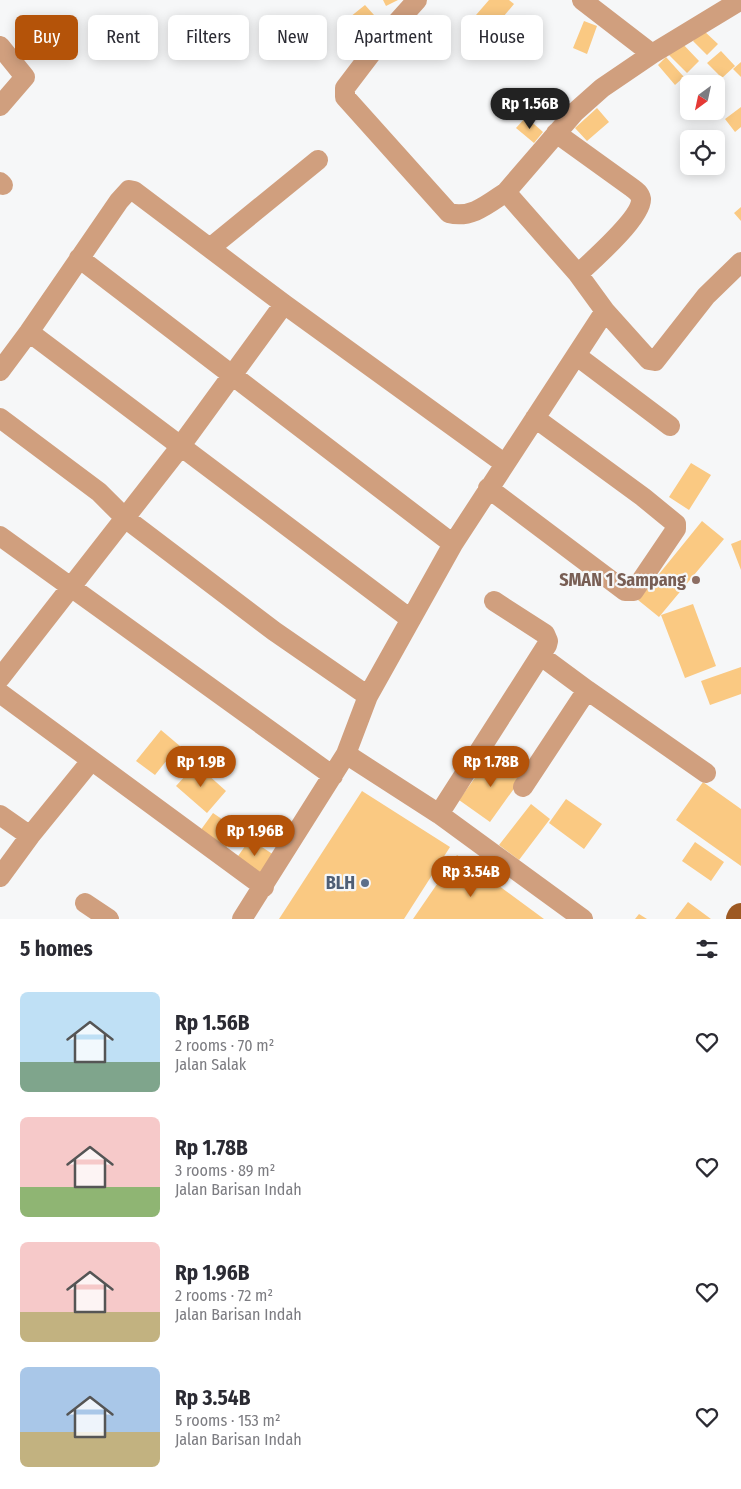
<!DOCTYPE html>
<meta charset="utf-8">
<style>
:root{--surface:#fff;--page:#f2f2f3;--text:#2b2b33;--muted:#7c7c81;--accent:#b45309}
body{margin:0;font-family:"Fira Sans Condensed",sans-serif;background:var(--page);color:var(--text);height:100vh;display:flex;flex-direction:column;font-size:19px;white-space:nowrap}
*{box-sizing:border-box;margin:0}
p{font-size:16px;color:var(--muted)}
.icon{flex:none;width:28px;height:28px;fill:none;stroke:currentColor;stroke-width:2;stroke-linecap:round;stroke-linejoin:round}
.map{position:relative;height:919px;overflow:hidden}
.drawer{display:flex;flex-direction:column;background:var(--surface);flex:1}
.drawer>*{flex:none}
.guide{position:absolute;left:15px;top:15px;width:711px;height:45px;display:flex;gap:10px}
.needle{width:32px;rotate:213deg}
.tools{position:absolute;left:680px;top:75px;display:grid;gap:10px}
.tools a{display:grid;place-items:center;width:45px;height:45px;border-radius:8px;background:var(--surface);box-shadow:0 2px 12px #0003;font-size:25px}
.price{position:absolute;translate:-50% -42px;padding:0 11px;border-radius:18px;background:var(--accent);color:#fff;font-size:16px;line-height:32px;filter:drop-shadow(0 1px 2px #0008)}
.price::after{content:'';position:absolute;left:50%;top:30px;width:15px;height:11px;margin-left:-8px;background:inherit;clip-path:polygon(0 0,100% 0,50% 100%)}
.price.current{background:#222;color:#fff}
ul{padding:0;list-style:none}
li{display:flex;align-items:center;gap:15px;height:125px;padding:0 20px}
li span{display:grid;place-items:center;flex:none;width:140px;height:100px;border-radius:8px;color:#555}
li>.icon{margin-inline-start:auto}
span .icon{width:60px;height:60px;fill:#fffc;stroke-width:1}
li b{font-size:21px}
h2{display:flex;justify-content:space-between;align-items:center;height:60px;padding:0 20px;font-size:21px}
.tag{padding:0 18px;border-radius:8px;background:var(--surface);box-shadow:0 2px 12px #0003;font-size:18px;line-height:45px}
.tag.current{background:var(--accent);color:#fff}
.map>svg:first-child{display:block}
</style>
<div class="map">
<svg width="741" height="919" viewBox="0 0 741 919">
<rect width="100%" height="100%" fill="#f6f7f8"/>
<!-- building -->
<path fill="#fac982" d="M 383,0 L 398,0 L 386,6 Z
M 489,0 L 509,0 L 514,4 L 493,29 L 476,15 Z
M 365,5 L 383,25 L 368,37 L 350,17 Z
M 421,17 L 441,37 L 419,59 L 399,39 Z
M 584,21 L 597,26 L 587,54 L 573,48 Z
M 703,30 L 718,44 L 707,55 L 693,41 Z
M 481,33 L 494,41 L 484,58 L 471,50 Z
M 680,41 L 699,61 L 687,73 L 667,53 Z
M 721,51 L 735,66 L 722,78 L 707,63 Z
M 666,57 L 684,77 L 675,85 L 658,65 Z
M 741,62 L 741,77 L 733,69 Z
M 741,107 L 741,127 L 735,132 L 725,119 Z
M 597,108 L 609,122 L 587,141 L 575,128 Z
M 526,117 L 543,132 L 534,143 L 516,128 Z
M 741,207 L 741,221 L 734,213 Z
M 691,463 L 711,475 L 689,510 L 669,497 Z
M 702,521 L 724,539 L 659,617 L 638,600 Z
M 741,540 L 741,570 L 731,544 Z
M 693,604 L 716,666 L 685,678 L 661,615 Z
M 741,667 L 741,694 L 710,705 L 701,681 Z
M 161,730 L 187,752 L 175,766 L 167,760 L 155,775 L 136,761 Z
M 492,754 L 523,776 L 490,822 L 459,800 Z
M 196,764 L 226,791 L 207,813 L 176,786 Z
M 703,782 L 741,809 L 741,866 L 676,820 Z
M 362,791 L 450,847 L 404,919 L 279,919 Z
M 566,799 L 602,824 L 584,849 L 549,823 Z
M 531,804 L 550,819 L 519,860 L 499,845 Z
M 213,813 L 238,830 L 226,848 L 200,831 Z
M 250,839 L 274,855 L 260,876 L 236,859 Z
M 695,842 L 724,862 L 711,881 L 682,861 Z
M 457,855 L 544,919 L 413,919 Z
M 688,902 L 711,919 L 675,919 Z
M 639,914 L 647,919 L 635,919 Z"/>
<g fill="none" stroke-linecap="round" stroke-linejoin="round">
<!-- street -->
<path stroke="#d09f7e" stroke-width="20" d="M 0,46 L 25,77 L 0,106
M 652,54 L 741,0
M 556,133 L 631,187 C 635,190 640,193 641,199 C 642,217 592,261 578,274
M 0,182 L 3,185
M 506,192 L 575,112 L 602,88 L 652,54 L 582,0
M 210,248 L 318,160
M 79,258 L 453,544
M 605,311 L 649,360 L 655,361 L 706,296 L 741,262
M 29,332 L 409,618
M 577,356 L 670,426
M 0,371 L 29,332 L 119,201 L 129,190 L 134,191 L 284,304 L 505,464
M 0,418 L 99,492 L 125,518 L 274,631 L 368,696
M 488,488 L 625,591 L 634,591 L 676,529 L 676,524 L 643,497 L 535,418
M 0,536 L 333,776
M 0,678 L 174,455 L 284,304
M 587,690 L 706,773
M 0,693 L 264,887
M 346,754 L 439,814 L 583,919
M 523,787 L 587,690 L 541,656
M 439,814 L 547,645 L 548,641 L 545,634 L 494,601
M 0,815 L 30,836
M 0,877 L 30,836 L 91,761
M 85,903 L 109,919
M 242,919 L 346,754 L 368,696 L 453,544 L 605,311 L 578,274 L 506,192 C 488,204 471,219 449,213 L 345,97 L 345,88 L 383,38 L 417,0"/>
<!-- primary -->
<path stroke="#9d5922" stroke-width="28" d="M 740,919 L 741,917"/>
</g>
<!-- markers -->
<circle fill="#8d6e63" stroke="#f6f7f8" stroke-width="2" cx="696" cy="580" r="5"/>
<circle fill="#5c6f8a" stroke="#f6f7f8" stroke-width="2" cx="365" cy="883" r="5"/>
<g text-anchor="middle" stroke-width="4.5" stroke-linejoin="round" paint-order="stroke">
<!-- education labels -->
<g font-size="18" font-weight="bold" fill="#785e54" stroke="#f6f7f8" text-anchor="end">
<text x="686" y="586">SMAN 1 Sampang</text>
</g>
<!-- service labels -->
<g font-size="18" font-weight="bold" fill="#4e5e75" stroke="#f6f7f8" text-anchor="end">
<text x="355" y="889">BLH</text>
</g>
</g>
</svg>
<div class="tools">
<a><svg class="needle" viewBox="-14 -14 28 28"><path d="M0-13l5 13h-10z" fill="#e53935"/><path d="M0 13l5-13h-10z" fill="#7c7c81"/></svg></a>
<a><svg class="icon" aria-label="locate" viewBox="0 0 24 24"><circle cx="12" cy="12" r="6"/><path d="M12 2v4M12 18v4M2 12h4M18 12h4"/></svg></a>
</div>
<b class="price current" style="left:530px;top:130px">Rp 1.56B</b>
<b class="price" style="left:201px;top:788px">Rp 1.9B</b>
<b class="price" style="left:491px;top:788px">Rp 1.78B</b>
<b class="price" style="left:255px;top:857px">Rp 1.96B</b>
<b class="price" style="left:471px;top:898px">Rp 3.54B</b>
<div class="guide">
<a class="tag current">Buy</a>
<a class="tag">Rent</a>
<a class="tag">Filters</a>
<a class="tag">New</a>
<a class="tag">Apartment</a>
<a class="tag">House</a>
</div>
</div>
<section class="drawer">
<h2>5 homes<svg class="icon" aria-label="filters" viewBox="0 0 24 24"><path d="M4 7h16M4 17h16"/><circle cx="9" cy="7" r="2"/><circle cx="15" cy="17" r="2"/></svg></h2>
<ul>
<li><span style="background:linear-gradient(#bfe0f5 70%,#7fa58c 0)"><svg class="icon" aria-label="home" viewBox="0 0 24 24"><path d="M3 11l9-7 9 7M6 9v11h12V9"/></svg></span><div><b>Rp 1.56B</b><p>2 rooms · 70 m²</p><p>Jalan Salak</p></div><svg class="icon" aria-label="heart" viewBox="0 0 24 24"><path d="M12 20l-8-8c-3-5 5-10 8-4 3-6 11-1 8 4z"/></svg></li>
<li><span style="background:linear-gradient(#f6c9c9 70%,#8fb573 0)"><svg class="icon" aria-label="home" viewBox="0 0 24 24"><path d="M3 11l9-7 9 7M6 9v11h12V9"/></svg></span><div><b>Rp 1.78B</b><p>3 rooms · 89 m²</p><p>Jalan Barisan Indah</p></div><svg class="icon" aria-label="heart" viewBox="0 0 24 24"><path d="M12 20l-8-8c-3-5 5-10 8-4 3-6 11-1 8 4z"/></svg></li>
<li><span style="background:linear-gradient(#f6c9c9 70%,#c2b280 0)"><svg class="icon" aria-label="home" viewBox="0 0 24 24"><path d="M3 11l9-7 9 7M6 9v11h12V9"/></svg></span><div><b>Rp 1.96B</b><p>2 rooms · 72 m²</p><p>Jalan Barisan Indah</p></div><svg class="icon" aria-label="heart" viewBox="0 0 24 24"><path d="M12 20l-8-8c-3-5 5-10 8-4 3-6 11-1 8 4z"/></svg></li>
<li><span style="background:linear-gradient(#a9c7e8 65%,#c2b280 0)"><svg class="icon" aria-label="home" viewBox="0 0 24 24"><path d="M3 11l9-7 9 7M6 9v11h12V9"/></svg></span><div><b>Rp 3.54B</b><p>5 rooms · 153 m²</p><p>Jalan Barisan Indah</p></div><svg class="icon" aria-label="heart" viewBox="0 0 24 24"><path d="M12 20l-8-8c-3-5 5-10 8-4 3-6 11-1 8 4z"/></svg></li>
</ul>
</section>
